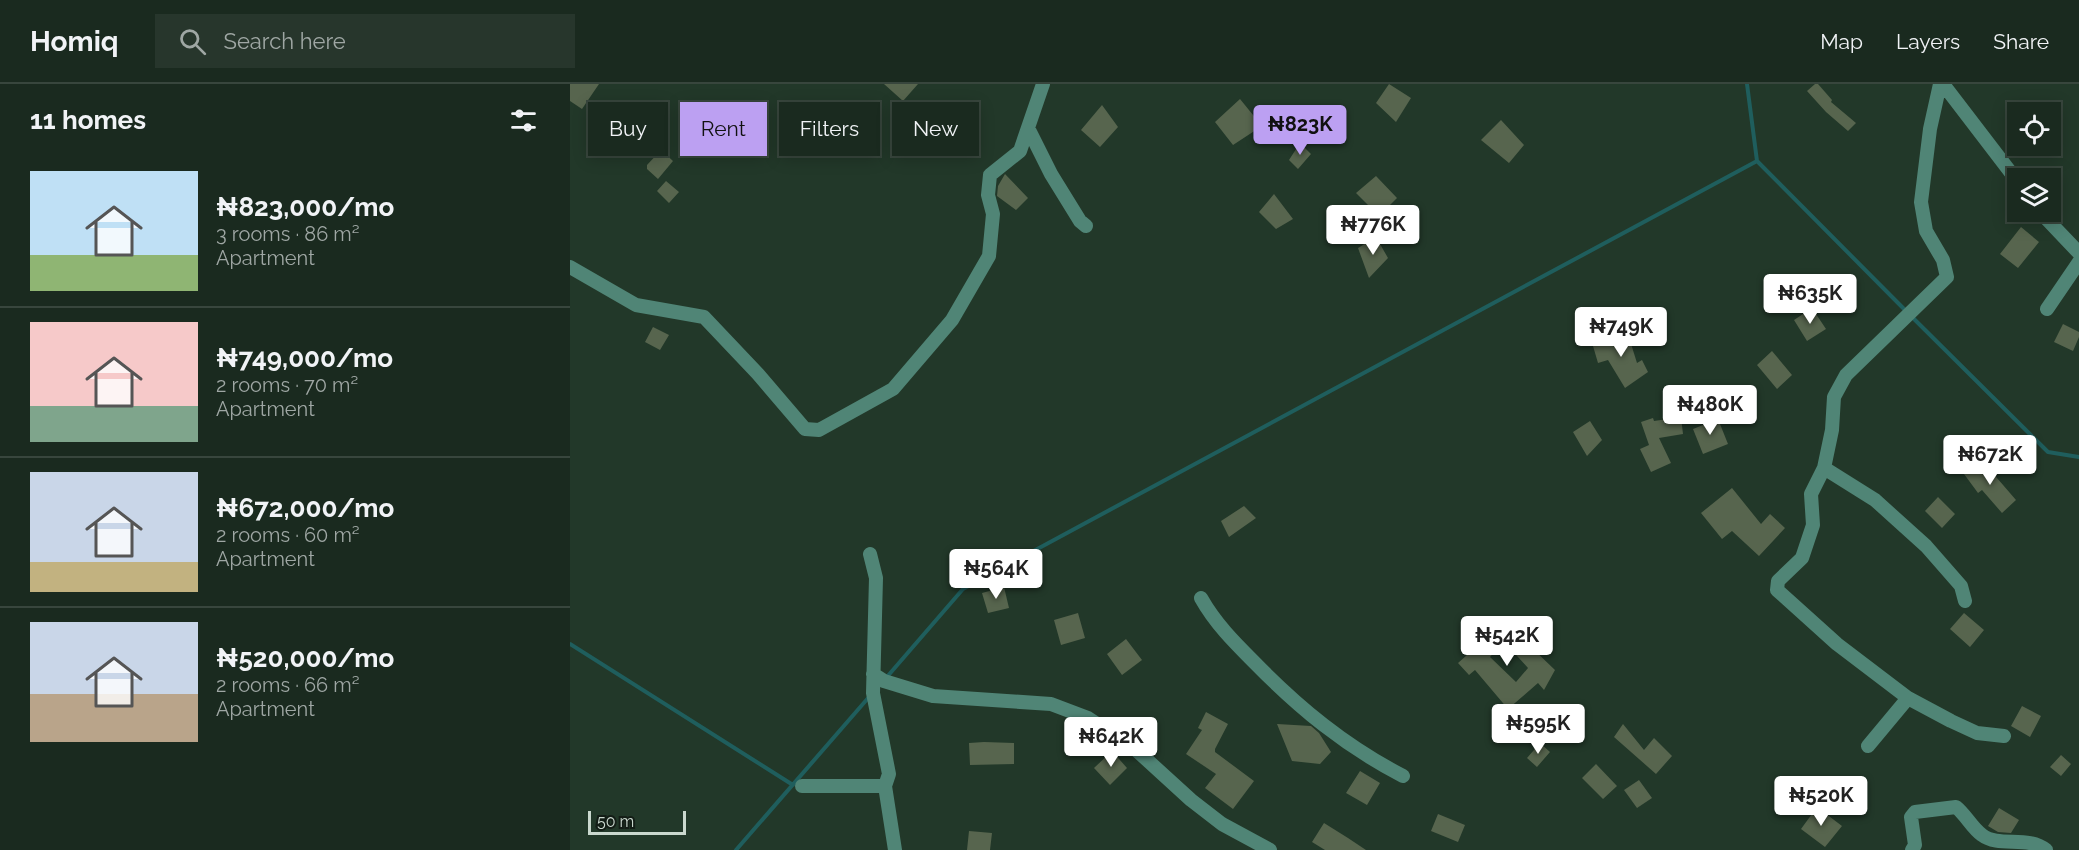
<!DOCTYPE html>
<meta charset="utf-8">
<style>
:root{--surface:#1a2a1f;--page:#27362c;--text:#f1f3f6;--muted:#9fa7a4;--line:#38463d;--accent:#bca0f2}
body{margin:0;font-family:Raleway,sans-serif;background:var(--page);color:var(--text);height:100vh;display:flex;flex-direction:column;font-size:22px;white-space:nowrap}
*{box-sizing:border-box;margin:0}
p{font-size:20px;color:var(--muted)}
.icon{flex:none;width:33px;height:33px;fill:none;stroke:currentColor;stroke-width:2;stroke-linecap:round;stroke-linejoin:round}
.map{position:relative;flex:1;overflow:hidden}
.panel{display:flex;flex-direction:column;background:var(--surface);width:570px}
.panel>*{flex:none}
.hud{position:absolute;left:18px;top:18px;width:570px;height:54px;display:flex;gap:12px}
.buttons{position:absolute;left:1437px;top:18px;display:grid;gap:12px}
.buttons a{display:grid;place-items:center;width:54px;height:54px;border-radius:0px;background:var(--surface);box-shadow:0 3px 15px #0003,0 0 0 2px var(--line);font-size:30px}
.scale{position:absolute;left:18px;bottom:15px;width:98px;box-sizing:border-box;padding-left:6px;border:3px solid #cad8ce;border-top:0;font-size:16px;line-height:21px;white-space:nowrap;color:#cad8ce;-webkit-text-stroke:4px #131d16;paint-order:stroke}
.price{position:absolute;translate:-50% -51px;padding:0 14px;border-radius:6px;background:#fff;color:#222;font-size:20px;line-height:39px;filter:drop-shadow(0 2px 3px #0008)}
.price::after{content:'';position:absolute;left:50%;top:36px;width:18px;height:14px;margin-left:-9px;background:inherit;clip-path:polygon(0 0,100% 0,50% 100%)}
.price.active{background:var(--accent);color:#111}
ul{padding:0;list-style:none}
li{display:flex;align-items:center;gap:18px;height:150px;padding:0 30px}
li+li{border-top:2px solid var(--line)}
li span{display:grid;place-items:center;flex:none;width:168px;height:120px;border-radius:0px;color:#555}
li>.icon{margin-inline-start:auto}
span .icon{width:72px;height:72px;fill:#fffc;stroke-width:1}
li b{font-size:26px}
h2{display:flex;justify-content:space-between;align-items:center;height:72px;padding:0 30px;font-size:26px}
.tag{padding:0 21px;border-radius:0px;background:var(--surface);box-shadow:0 3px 15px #0003,0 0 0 2px var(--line);font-size:21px;line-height:54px}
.tag.active{background:var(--accent);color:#111}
header{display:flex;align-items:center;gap:36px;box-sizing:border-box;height:84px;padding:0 30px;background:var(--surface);border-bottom:2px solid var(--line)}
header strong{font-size:28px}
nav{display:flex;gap:33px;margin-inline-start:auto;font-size:21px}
.search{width:420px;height:54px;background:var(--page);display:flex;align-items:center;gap:15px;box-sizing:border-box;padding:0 21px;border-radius:0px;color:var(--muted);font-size:22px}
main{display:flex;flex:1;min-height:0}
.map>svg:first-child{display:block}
</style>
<header>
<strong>Homiq</strong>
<div class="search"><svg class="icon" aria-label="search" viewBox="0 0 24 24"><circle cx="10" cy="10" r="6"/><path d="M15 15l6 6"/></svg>Search here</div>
<nav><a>Map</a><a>Layers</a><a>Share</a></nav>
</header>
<main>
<section class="panel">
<h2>11 homes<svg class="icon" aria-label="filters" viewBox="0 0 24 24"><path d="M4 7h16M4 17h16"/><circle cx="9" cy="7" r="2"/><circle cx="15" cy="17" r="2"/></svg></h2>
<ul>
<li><span style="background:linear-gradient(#bfe0f5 70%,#8fb573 0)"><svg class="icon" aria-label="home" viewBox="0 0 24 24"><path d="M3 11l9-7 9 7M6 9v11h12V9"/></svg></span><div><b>₦823,000/mo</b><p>3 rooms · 86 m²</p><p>Apartment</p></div></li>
<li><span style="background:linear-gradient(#f6c9c9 70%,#7fa58c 0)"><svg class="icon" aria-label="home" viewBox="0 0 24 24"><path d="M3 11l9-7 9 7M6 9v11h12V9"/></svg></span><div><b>₦749,000/mo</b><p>2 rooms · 70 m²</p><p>Apartment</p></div></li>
<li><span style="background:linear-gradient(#c9d6e8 75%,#c2b280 0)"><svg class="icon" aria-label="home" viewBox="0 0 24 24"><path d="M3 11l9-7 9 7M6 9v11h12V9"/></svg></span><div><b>₦672,000/mo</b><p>2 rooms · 60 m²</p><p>Apartment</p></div></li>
<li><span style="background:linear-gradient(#c9d6e8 60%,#b9a48a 0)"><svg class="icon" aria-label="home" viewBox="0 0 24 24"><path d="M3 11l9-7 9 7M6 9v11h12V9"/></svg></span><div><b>₦520,000/mo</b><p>2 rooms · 66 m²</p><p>Apartment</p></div></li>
</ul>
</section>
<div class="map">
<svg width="1509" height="766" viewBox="0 0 1509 766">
<rect width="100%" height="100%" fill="#223829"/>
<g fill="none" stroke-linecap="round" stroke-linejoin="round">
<!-- stream -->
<path stroke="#1f5e5d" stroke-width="4" d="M 1187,77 L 1336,227
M 1342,233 L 1478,368 L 1509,373
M 0,560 L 223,701
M 316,594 L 393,505 L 1187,77 L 1177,0
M 166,766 L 299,613"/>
</g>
<!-- building -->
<path fill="#57654e" d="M 0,0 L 29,0 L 12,25 L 0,17 Z
M 314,0 L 348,0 L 333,17 Z
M 819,0 L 841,14 L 826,38 L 806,19 Z
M 1245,0 L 1248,0 L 1262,16 L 1261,18 L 1286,39 L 1278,47 L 1256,28 L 1237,7 Z
M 670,15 L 692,42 L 663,61 L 645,38 Z
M 532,21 L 548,43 L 530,63 L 511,46 Z
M 59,23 L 78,40 L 64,56 L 70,63 L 60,72 L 46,54 L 59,44 L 49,35 Z
M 931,36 L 954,61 L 939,79 L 911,56 Z
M 730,59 L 741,70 L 728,85 L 719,76 Z
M 91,66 L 103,77 L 88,95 L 77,85 L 77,81 Z
M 435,90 L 458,114 L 446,126 L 427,112 L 428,102 Z
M 806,92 L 827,114 L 809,132 L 786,109 Z
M 96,97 L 109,108 L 99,119 L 87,107 Z
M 704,110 L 723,135 L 706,145 L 689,128 Z
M 1451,143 L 1469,158 L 1448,184 L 1430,170 Z
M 806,153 L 818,174 L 799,194 L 788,164 Z
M 1242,224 L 1256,245 L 1237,257 L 1224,236 Z
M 1493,240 L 1509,248 L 1509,253 L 1503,267 L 1484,258 Z
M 83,243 L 99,251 L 90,266 L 75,258 Z
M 1057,247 L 1067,279 L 1072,276 L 1078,288 L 1055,304 L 1038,276 L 1028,279 L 1023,262 L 1037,257 L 1037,255 Z
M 1202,267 L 1222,291 L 1207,305 L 1187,281 Z
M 1111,333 L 1113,350 L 1089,354 L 1101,379 L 1081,388 L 1070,365 L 1079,361 L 1071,338 L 1083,334 L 1084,337 Z
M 1148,335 L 1158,360 L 1133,370 L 1123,345 Z
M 1020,337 L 1032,356 L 1017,372 L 1003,348 Z
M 1414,375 L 1427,394 L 1446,416 L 1432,429 L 1412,406 L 1408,409 L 1394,390 Z
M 1162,404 L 1191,440 L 1200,430 L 1215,444 L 1189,472 L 1162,447 L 1152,455 L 1131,429 Z
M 1368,413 L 1385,430 L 1372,444 L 1355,427 Z
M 674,422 L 686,434 L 659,453 L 651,437 Z
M 434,503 L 439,524 L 418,529 L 412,509 Z
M 508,529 L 515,554 L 491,561 L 484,536 Z
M 1394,529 L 1414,546 L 1400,563 L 1380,545 Z
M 906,546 L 933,558 L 920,573 L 946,598 L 958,584 L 937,561 L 952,547 L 963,559 L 960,562 L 985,586 L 974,606 L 968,599 L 938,625 L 905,586 L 899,591 L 888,579 L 905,564 L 900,557 Z
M 556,555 L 572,576 L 552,591 L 537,570 Z
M 1452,622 L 1471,632 L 1460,653 L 1441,642 Z
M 636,628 L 658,640 L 645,665 L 645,668 L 684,697 L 663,725 L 635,704 L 646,690 L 616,670 L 632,646 L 628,644 Z
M 707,640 L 741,642 L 749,649 L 761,668 L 750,680 L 722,677 Z
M 1053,640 L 1074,666 L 1084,654 L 1102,672 L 1086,690 L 1044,653 Z
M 414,658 L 444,659 L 444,680 L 400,681 L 399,659 Z
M 970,659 L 980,668 L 967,683 L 957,674 Z
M 542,667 L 557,684 L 540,701 L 524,684 Z
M 1491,671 L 1501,680 L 1491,692 L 1480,683 Z
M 1026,680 L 1047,702 L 1033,715 L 1012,694 Z
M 790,687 L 810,699 L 797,721 L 776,709 Z
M 1069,696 L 1082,714 L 1067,724 L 1054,706 Z
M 1247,723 L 1272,742 L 1255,763 L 1231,745 Z
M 1429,724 L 1449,736 L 1441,749 L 1428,748 L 1418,742 Z
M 868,730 L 895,741 L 888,758 L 861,747 Z
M 754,739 L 778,754 L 796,766 L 755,766 L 742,758 Z
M 399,747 L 422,749 L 420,766 L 397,766 Z"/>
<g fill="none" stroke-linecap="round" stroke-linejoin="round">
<!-- minor -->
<path stroke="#508576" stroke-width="14" d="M 1373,0 L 1448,98
M 458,44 L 481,90 L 510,137 L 516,142
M 1470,128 L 1509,169
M 0,183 L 66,221 L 134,233 L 188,290 L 235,345 L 249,346 L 323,305 L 382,236 L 419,172 L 423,130 L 418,111 L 420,91 L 450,67 L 473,0
M 1477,225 L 1509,178
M 1254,384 L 1305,416 L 1356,462 L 1391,502 L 1395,517
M 300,470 L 306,494 L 303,609 L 319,690 L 315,702
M 631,514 C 645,539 664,558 684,578 C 729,624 775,662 833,692
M 303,590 L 314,597 L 363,612 L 481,620 L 518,634 L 564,664 L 621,716 L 652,740 L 700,766
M 1338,614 L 1381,637 L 1407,649 L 1434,652
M 1298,662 L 1338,614 L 1267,560 L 1207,506 L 1208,497 L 1232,474 L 1243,441 L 1241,410 L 1254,384 L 1262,346 L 1264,313 L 1276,291 L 1377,193 L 1373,176 L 1356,147 L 1351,118 L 1360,45 L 1370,0
M 232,702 L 315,702 L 325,766
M 1342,766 L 1345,761 L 1341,733 L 1345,728 L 1386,723 C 1396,731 1402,744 1412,751 C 1429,764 1458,751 1476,766"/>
</g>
</svg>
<div class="buttons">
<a><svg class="icon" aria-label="locate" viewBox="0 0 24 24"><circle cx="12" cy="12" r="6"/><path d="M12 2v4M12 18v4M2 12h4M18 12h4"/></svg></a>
<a><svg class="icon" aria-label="layers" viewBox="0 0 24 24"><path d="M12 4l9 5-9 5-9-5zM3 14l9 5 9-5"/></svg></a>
</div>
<div class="scale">50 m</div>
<b class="price active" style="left:730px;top:72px">₦823K</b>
<b class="price" style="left:803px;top:172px">₦776K</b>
<b class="price" style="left:1240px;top:241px">₦635K</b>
<b class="price" style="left:1051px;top:274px">₦749K</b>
<b class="price" style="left:1140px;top:352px">₦480K</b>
<b class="price" style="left:1420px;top:402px">₦672K</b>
<b class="price" style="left:426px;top:516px">₦564K</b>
<b class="price" style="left:937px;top:583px">₦542K</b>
<b class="price" style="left:968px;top:671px">₦595K</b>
<b class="price" style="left:541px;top:684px">₦642K</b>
<b class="price" style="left:1251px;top:743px">₦520K</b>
<div class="hud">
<a class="tag">Buy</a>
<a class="tag active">Rent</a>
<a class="tag">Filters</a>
<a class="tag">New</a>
</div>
</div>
</main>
